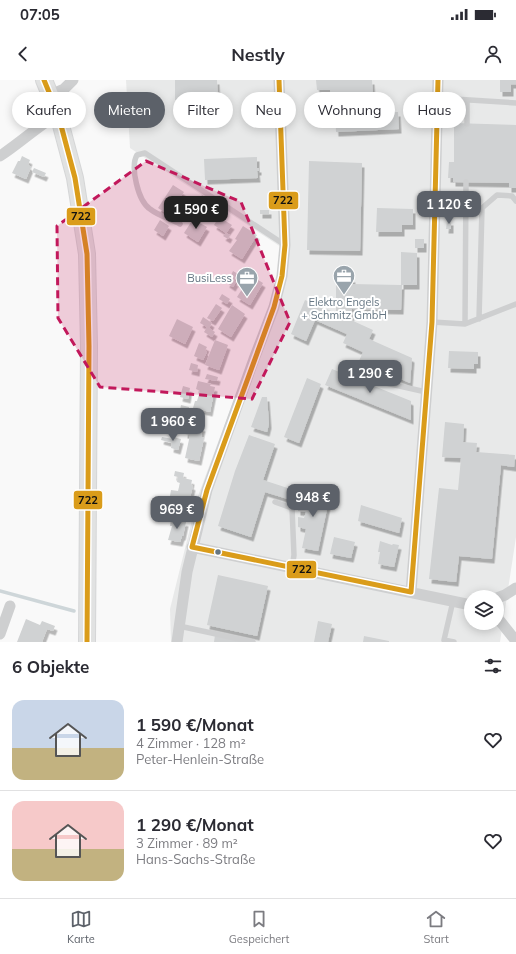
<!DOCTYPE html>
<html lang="de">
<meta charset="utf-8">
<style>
:root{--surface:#fff;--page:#f7f7f7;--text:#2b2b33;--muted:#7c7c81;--line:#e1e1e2;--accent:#5c6169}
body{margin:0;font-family:Mulish,sans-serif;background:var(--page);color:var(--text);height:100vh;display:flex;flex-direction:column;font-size:15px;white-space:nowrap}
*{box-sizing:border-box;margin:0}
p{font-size:13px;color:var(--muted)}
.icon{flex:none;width:22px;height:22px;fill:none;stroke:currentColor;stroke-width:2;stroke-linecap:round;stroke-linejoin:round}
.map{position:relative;height:562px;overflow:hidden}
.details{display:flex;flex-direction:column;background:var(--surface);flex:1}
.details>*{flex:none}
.banner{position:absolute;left:12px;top:12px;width:492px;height:36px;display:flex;gap:8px}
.tools{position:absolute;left:464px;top:510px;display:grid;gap:8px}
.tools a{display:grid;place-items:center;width:40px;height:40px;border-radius:50%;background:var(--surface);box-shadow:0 2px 10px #0003;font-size:20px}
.price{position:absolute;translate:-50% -34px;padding:0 9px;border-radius:8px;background:var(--accent);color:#fff;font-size:13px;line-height:26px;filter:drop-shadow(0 1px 2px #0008)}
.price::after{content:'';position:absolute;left:50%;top:24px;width:12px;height:9px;margin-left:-6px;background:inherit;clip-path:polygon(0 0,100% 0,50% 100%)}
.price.selected{background:#222;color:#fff}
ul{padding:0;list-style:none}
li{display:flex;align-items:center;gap:12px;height:100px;padding:0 12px}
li+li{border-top:1px solid var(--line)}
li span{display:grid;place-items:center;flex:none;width:112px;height:80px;border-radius:12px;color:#555}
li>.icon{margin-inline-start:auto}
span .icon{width:48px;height:48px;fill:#fffc;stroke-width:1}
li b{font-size:17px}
h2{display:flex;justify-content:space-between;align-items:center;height:48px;padding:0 12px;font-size:17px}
.pill{padding:0 14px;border-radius:18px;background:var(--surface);box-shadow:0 2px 10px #0003;font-size:14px;line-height:36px}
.pill.selected{background:var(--accent);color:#fff}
.status{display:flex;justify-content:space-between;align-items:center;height:28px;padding:0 20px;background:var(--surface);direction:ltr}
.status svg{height:11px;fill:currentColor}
header{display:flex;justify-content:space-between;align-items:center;height:52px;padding:0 12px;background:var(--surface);font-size:18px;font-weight:700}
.dock{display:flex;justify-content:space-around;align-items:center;height:56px;border-top:1px solid var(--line);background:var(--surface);font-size:11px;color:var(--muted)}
.dock a{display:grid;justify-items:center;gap:2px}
.dock .selected{color:var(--accent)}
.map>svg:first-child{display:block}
</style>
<div class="status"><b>07:05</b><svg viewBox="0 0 49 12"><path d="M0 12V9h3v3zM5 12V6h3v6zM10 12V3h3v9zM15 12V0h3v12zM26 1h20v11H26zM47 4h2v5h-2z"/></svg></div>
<header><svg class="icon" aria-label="back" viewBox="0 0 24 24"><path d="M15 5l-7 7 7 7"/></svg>Nestly<svg class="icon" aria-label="person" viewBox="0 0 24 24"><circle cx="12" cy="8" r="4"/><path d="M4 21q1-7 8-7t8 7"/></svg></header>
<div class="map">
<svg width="516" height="562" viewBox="0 0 516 562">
<defs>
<filter id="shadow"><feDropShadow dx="2.5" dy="4.5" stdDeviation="0" flood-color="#0004"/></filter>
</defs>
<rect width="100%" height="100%" fill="#f9f9f9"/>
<!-- built -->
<path fill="#e8e9e9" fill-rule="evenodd" d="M 126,0 L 516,0 L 516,457 L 500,562 L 171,562 L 170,529 L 198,416 L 275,210 L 281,167 L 130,68 ZM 471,517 L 497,517 L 497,543 L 471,543 Z"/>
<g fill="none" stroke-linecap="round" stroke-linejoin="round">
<!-- stream -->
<path stroke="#ced6d9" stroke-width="3.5" d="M 0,511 L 74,531"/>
</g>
<!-- building -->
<path fill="#d0d2d3" filter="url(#shadow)" d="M 175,0 L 217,0 L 218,20 L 175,20 Z
M 316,0 L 372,0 L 373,17 L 331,19 L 330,10 L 317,10 Z
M 500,0 L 516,0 L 516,4 L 511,4 L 511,12 L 500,12 Z
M 398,32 L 399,49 L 336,52 L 335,35 Z
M 454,43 L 516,45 L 516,108 L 509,108 L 509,103 L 453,102 L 453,98 L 448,98 L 449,82 L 454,82 Z
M 22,76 L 30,80 L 28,85 L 31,87 L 26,99 L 12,93 L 18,81 L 20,81 Z
M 257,77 L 257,88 L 259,88 L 259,91 L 257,91 L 258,98 L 205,100 L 204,79 Z
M 309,81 L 362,83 L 360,171 L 307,170 Z
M 34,88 L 46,93 L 44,97 L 32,92 Z
M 173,105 L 184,112 L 180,118 L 191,123 L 185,134 L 174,127 L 169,135 L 158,128 Z
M 202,115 L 207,119 L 202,127 L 197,124 Z
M 196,125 L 201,128 L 197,135 L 192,132 Z
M 377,128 L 413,129 L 413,145 L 402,145 L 402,152 L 376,152 Z
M 260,130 L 269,130 L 269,134 L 260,134 Z
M 219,137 L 232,145 L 226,153 L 214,145 Z
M 193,139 L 207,147 L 198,162 L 184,153 Z
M 160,140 L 169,146 L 163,156 L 154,150 Z
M 447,141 L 451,141 L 451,149 L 446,149 Z
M 243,146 L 257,155 L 242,179 L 229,171 L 237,160 L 235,159 Z
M 226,153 L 230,155 L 228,159 L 223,156 Z
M 415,159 L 424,159 L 424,168 L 415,168 Z
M 401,172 L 417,173 L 417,205 L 402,205 L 401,230 L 352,229 L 351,240 L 373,250 L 369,259 L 412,278 L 410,303 L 359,281 L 363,272 L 343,263 L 347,254 L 315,240 L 306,261 L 291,254 L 305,220 L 336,233 L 336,197 L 353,198 L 352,204 L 401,205 Z
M 233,191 L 238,194 L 234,201 L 236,202 L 238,198 L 246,203 L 250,195 L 263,203 L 250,225 L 237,217 L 244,206 L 236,202 L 233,207 L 227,203 Z
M 222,214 L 230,219 L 227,224 L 219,219 Z
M 216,224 L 222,228 L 213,241 L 207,238 Z
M 232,225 L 245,234 L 231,257 L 218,249 Z
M 203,237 L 212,243 L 209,248 L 215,252 L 212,257 L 204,252 L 207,247 L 200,243 Z
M 177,239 L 193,247 L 185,264 L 169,256 Z
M 215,260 L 228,265 L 219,290 L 205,285 Z
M 199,263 L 207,267 L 205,271 L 207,272 L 203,280 L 194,276 Z
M 449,271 L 478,272 L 478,284 L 474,284 L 474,289 L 448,288 Z
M 191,283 L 198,285 L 197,292 L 189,290 Z
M 332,289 L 411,321 L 411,340 L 325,305 Z
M 207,294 L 218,297 L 217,301 L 205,299 Z
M 307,298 L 321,304 L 299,363 L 284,357 Z
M 198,301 L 211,304 L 210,306 L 215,307 L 210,332 L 193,328 L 195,321 L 197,321 L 200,311 L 196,309 Z
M 183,306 L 190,308 L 188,319 L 180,317 Z
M 262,317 L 267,317 L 269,344 L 267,352 L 251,347 Z
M 181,325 L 189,327 L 188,332 L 180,330 Z
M 445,342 L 464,344 L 463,362 L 477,363 L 476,372 L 515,375 L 514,387 L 501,385 L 492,479 L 459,476 L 456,502 L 429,499 L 439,408 L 458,410 L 461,378 L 442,377 Z
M 187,343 L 203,347 L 201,357 L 204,358 L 199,381 L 185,378 L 190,355 L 185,354 Z
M 249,355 L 275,364 L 263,400 L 294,410 L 291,420 L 265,412 L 251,457 L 218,446 L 235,391 Z
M 162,357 L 173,359 L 173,357 L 181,359 L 178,370 L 171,368 L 172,363 L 161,360 Z
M 175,391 L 184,393 L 183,398 L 192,400 L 191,405 L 193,406 L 189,421 L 170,416 L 171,410 L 178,411 L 180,403 L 177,402 L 178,397 L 174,396 Z
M 298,411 L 313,416 L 314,412 L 330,415 L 318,471 L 302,468 L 306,449 L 298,447 L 298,437 L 304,438 L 306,432 L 298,431 Z
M 161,421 L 176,424 L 173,436 L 161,433 Z
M 361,425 L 402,438 L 399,453 L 358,441 Z
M 171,439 L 186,442 L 183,456 L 182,456 L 180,462 L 168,460 L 172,446 L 170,446 Z
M 334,457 L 355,462 L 351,478 L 330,474 Z
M 380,461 L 392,465 L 393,464 L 399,465 L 394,487 L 378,484 L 380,472 L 378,472 Z
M 218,495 L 268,506 L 257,556 L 207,545 Z
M 26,539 L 40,545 L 42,541 L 55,546 L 53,551 L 47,549 L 42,562 L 17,562 Z
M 318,541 L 332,544 L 328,562 L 314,562 Z
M 215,555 L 244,562 L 214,562 Z
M 364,556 L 389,561 L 389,562 L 363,562 Z"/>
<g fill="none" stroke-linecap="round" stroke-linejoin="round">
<!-- secondary casing -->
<g stroke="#d5d6d7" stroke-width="18">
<path id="secondary" d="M 44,0 L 58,34 L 75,98 L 87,174 L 89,266 L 87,562"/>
</g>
<!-- service -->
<path stroke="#cecfd0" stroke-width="5.5" d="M 438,18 L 516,23
M 467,44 L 467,20
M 180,144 C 171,139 159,136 150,129 C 138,121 130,87 137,75 L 145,73 L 285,165
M 479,239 L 482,128 L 497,115 L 512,116 L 516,121
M 432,242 L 465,244 L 516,224
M 465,244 L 466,102
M 351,287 L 386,303 L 426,312
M 275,422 L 292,428 L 294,475 L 292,488
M 453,521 L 444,560 L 454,562
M 179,546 L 253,562"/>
<!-- minor -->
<path stroke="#cecfd0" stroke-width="11" d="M 50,15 L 64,9 L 73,0
M 0,76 C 20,63 38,46 58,34
M 192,467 L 471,525
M 411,512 L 432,242 L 438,0
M 497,518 L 505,515 L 516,508
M 497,539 L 500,541 L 516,561
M 0,554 L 10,526
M 177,562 L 187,492 L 207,410 L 254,279 L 274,227 L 282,196 L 285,165 L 279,0"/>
<!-- secondary -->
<use href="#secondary" stroke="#e1e2e2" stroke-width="16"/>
<!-- bus-1 casing -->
<g stroke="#fff" stroke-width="8">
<path id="bus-1" d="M 44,0 L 58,34 L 75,98 L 87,174 L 89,266 L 87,562
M 192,467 L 207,410 L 274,227 L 282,196 L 285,165 L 279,0
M 192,467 L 411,512
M 411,512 L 432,242 L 438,0"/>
</g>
<!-- bus-1 -->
<use href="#bus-1" stroke="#da9c1a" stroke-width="5"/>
</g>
<!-- marked area -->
<path fill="#c2185b" fill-opacity="0.2" stroke="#c2185b" stroke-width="3" stroke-dasharray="8 5" stroke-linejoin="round" d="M 146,81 L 241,122 L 290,242 L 252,319 L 100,307 L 58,238 L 57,146 Z"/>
<!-- icons -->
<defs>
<g id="office-pin" transform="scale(1.15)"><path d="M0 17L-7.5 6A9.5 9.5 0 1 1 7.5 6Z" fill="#99a4ac" stroke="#fff"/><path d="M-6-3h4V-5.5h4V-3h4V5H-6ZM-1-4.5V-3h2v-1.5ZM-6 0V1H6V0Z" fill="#fff"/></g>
</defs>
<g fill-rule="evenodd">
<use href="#office-pin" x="344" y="196"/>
<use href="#office-pin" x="247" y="198"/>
</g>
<!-- markers -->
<circle fill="#657683" stroke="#fff" stroke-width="1.5" cx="218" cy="472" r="3.5"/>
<g text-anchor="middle" stroke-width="4" stroke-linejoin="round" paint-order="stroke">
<!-- poi labels -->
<g font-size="11" fill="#657683" stroke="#fff" text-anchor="end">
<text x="232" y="202">BusiLess</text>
<text x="344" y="226" text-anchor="middle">Elektro Engels<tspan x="344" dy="13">+ Schmitz GmbH</tspan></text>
</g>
</g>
<g stroke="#fff" stroke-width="1.5">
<rect x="268" y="111" width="31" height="19" rx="4" fill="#da9c1a"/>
<rect x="66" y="127" width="30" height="19" rx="4" fill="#da9c1a"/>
<rect x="73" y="410" width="30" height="20" rx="4" fill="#da9c1a"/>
<rect x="286" y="480" width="31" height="19" rx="4" fill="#da9c1a"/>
</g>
<g font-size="11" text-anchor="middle" font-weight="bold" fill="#111">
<text x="283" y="124">722</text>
<text x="81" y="140">722</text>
<text x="88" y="424">722</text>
<text x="302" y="493">722</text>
</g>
</svg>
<div class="tools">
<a><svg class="icon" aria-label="layers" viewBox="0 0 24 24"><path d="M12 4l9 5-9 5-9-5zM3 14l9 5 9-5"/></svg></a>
</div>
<b class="price" style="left:449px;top:145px">1 120 €</b>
<b class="price selected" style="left:196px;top:150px">1 590 €</b>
<b class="price" style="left:370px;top:314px">1 290 €</b>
<b class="price" style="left:173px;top:362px">1 960 €</b>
<b class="price" style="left:313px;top:438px">948 €</b>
<b class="price" style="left:177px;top:450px">969 €</b>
<div class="banner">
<a class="pill">Kaufen</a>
<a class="pill selected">Mieten</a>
<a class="pill">Filter</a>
<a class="pill">Neu</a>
<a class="pill">Wohnung</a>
<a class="pill">Haus</a>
</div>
</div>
<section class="details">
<h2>6 Objekte<svg class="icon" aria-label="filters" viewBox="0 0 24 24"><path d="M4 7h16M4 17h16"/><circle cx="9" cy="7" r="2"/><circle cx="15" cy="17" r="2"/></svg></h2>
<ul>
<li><span style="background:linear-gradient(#c9d6e8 60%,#c2b280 0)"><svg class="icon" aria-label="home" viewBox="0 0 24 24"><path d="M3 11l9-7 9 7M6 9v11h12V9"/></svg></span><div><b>1 590 €/Monat</b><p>4 Zimmer · 128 m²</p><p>Peter-Henlein-Straße</p></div><svg class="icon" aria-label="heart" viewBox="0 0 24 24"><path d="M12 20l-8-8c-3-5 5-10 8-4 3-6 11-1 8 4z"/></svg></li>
<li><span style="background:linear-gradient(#f6c9c9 60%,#c2b280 0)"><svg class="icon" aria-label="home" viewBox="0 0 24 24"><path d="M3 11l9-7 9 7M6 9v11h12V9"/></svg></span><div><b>1 290 €/Monat</b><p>3 Zimmer · 89 m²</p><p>Hans-Sachs-Straße</p></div><svg class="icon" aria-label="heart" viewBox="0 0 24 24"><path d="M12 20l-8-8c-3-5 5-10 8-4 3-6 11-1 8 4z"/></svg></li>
</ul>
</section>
<nav class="dock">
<a class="selected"><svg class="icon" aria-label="map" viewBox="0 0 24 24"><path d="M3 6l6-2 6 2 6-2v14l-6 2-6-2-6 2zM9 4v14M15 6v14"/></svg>Karte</a>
<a><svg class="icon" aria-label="saved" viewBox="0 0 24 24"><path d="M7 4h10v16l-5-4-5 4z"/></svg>Gespeichert</a>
<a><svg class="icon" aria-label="home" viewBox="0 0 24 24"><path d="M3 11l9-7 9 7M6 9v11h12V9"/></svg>Start</a>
</nav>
